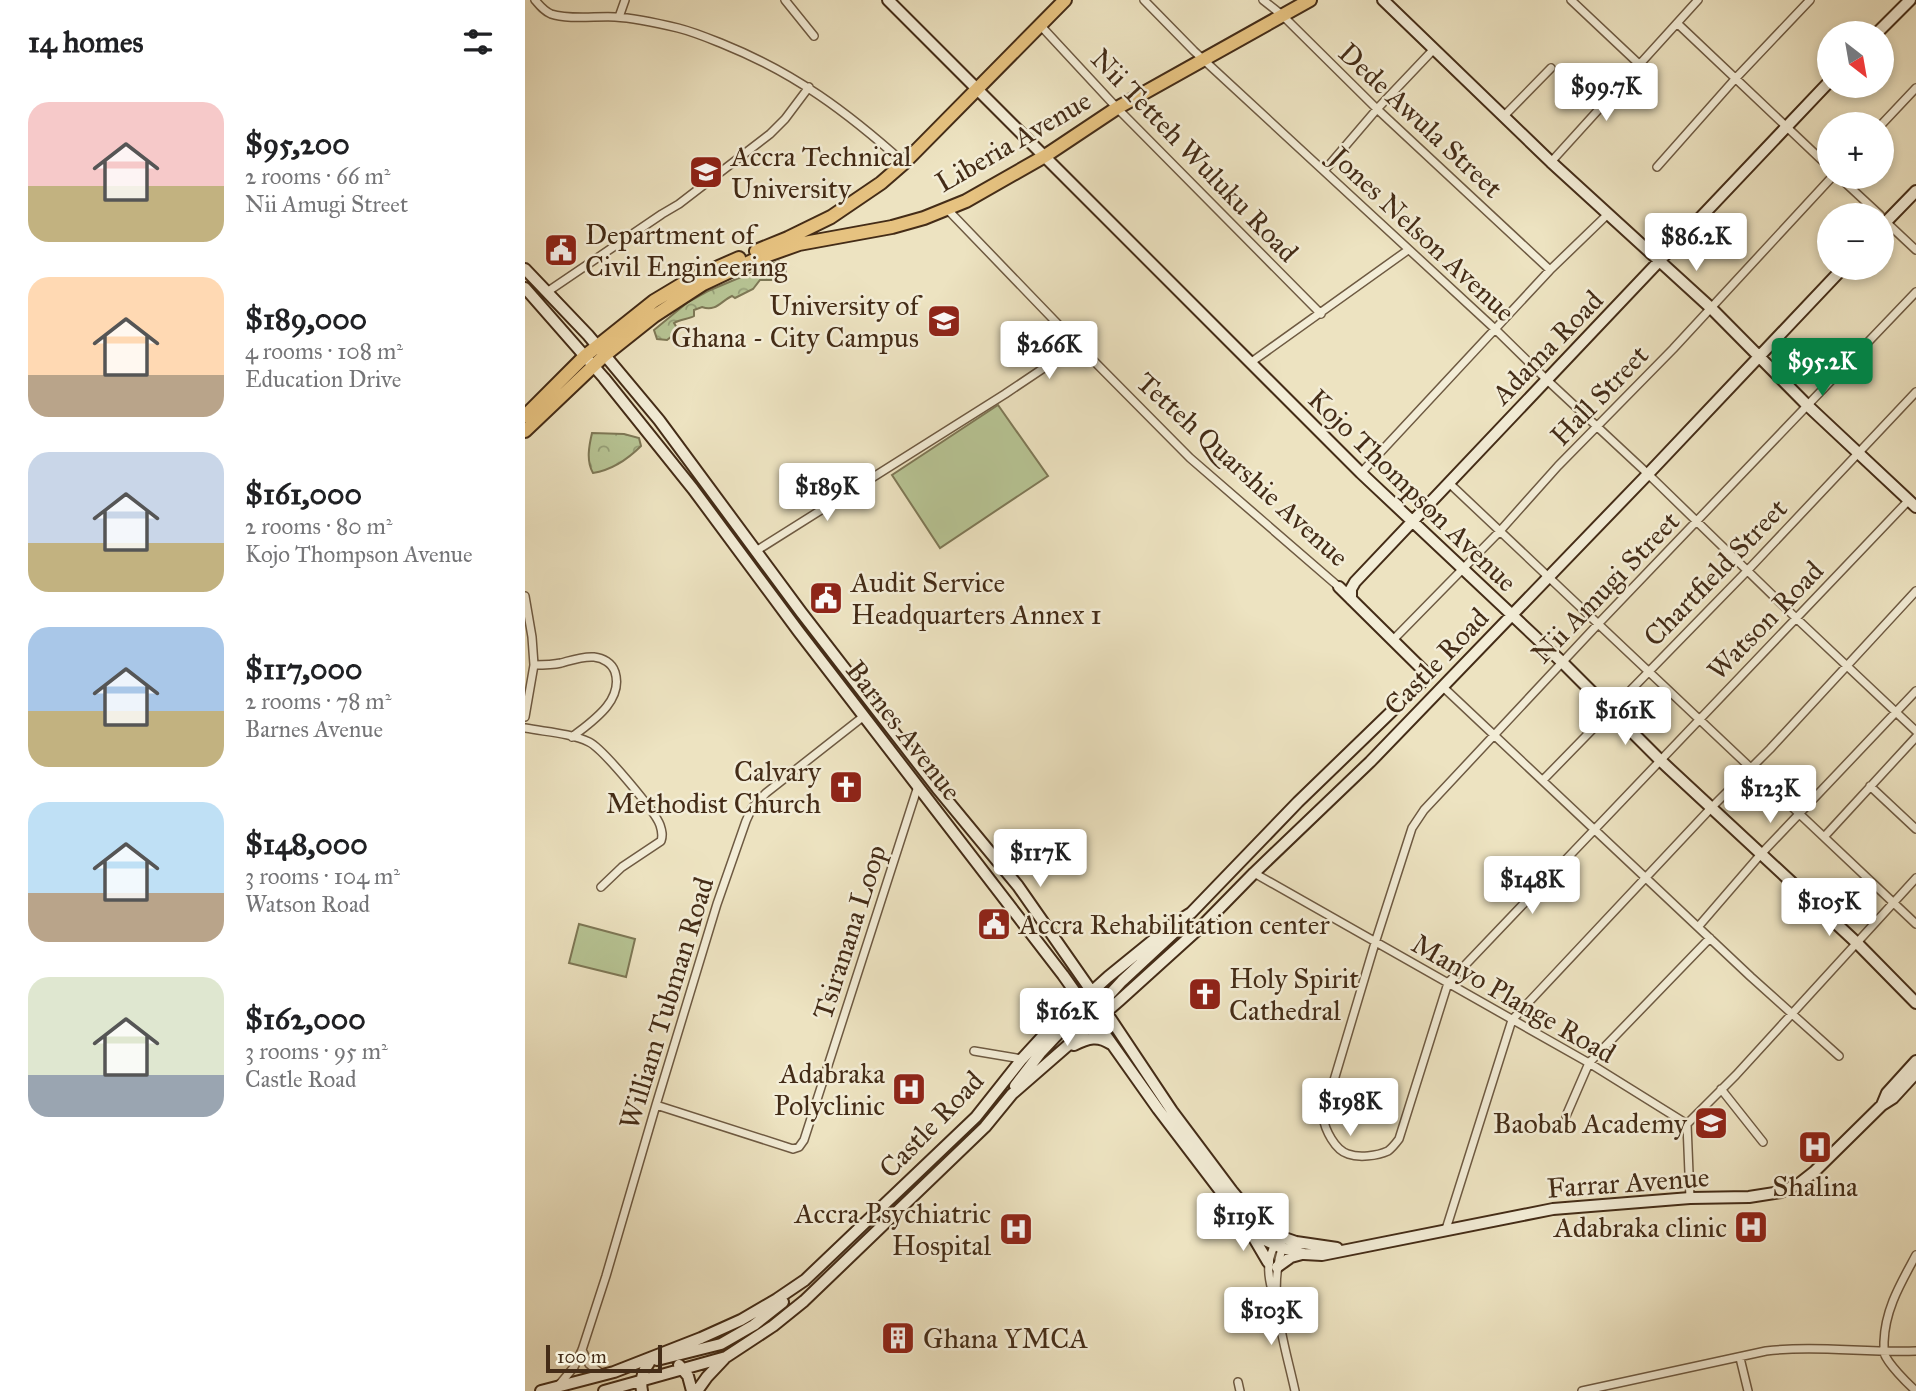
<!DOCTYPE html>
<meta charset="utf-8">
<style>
:root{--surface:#fff;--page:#f2f2f2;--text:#202124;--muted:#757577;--accent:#0b8043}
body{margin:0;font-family:"IM FELL Great Primer",serif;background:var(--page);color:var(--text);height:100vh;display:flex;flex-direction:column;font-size:26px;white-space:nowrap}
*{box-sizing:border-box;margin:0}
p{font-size:23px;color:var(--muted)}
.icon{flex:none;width:38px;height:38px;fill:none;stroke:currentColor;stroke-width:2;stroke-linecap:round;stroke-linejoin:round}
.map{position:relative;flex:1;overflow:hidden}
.side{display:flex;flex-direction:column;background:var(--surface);width:525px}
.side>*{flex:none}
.needle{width:46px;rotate:149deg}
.buttons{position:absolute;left:1292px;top:21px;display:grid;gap:14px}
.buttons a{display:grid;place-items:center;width:77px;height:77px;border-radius:50%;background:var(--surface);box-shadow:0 4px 10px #0003;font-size:35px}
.scale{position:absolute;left:21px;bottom:18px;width:116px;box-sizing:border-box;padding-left:7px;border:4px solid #442c17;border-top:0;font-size:19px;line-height:24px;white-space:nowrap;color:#442c17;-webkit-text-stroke:5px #f3edd7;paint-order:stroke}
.price{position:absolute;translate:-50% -60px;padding:0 16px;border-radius:7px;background:#fff;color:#222;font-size:23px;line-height:46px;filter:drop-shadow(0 2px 4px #0008)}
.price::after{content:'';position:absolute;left:50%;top:42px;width:21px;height:16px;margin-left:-10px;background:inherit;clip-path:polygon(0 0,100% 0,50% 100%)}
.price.selected{background:var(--accent);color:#fff}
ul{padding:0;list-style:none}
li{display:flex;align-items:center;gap:21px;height:175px;padding:0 28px}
li span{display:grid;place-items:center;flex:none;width:196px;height:140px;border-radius:21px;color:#555}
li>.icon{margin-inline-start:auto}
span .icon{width:84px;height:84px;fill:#fffc;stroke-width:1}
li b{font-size:30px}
h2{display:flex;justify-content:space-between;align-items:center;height:84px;padding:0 28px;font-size:30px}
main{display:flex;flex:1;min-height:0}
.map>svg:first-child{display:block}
</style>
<main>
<section class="side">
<h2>14 homes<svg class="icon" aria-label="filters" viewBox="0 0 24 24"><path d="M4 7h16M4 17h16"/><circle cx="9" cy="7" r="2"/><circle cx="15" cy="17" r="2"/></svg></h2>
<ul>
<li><span style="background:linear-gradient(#f6c9c9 60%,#c2b280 0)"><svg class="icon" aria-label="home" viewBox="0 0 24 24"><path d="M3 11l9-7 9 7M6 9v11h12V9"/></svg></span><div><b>$95,200</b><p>2 rooms · 66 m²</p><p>Nii Amugi Street</p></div></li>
<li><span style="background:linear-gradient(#ffd9b3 70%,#b9a48a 0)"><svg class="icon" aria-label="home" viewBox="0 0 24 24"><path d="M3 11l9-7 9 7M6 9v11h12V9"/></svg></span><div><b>$189,000</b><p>4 rooms · 108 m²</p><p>Education Drive</p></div></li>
<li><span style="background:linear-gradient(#c9d6e8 65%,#c2b280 0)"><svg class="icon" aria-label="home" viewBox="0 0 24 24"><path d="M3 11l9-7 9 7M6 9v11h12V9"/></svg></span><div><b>$161,000</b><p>2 rooms · 80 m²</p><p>Kojo Thompson Avenue</p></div></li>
<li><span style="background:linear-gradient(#a9c7e8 60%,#c2b280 0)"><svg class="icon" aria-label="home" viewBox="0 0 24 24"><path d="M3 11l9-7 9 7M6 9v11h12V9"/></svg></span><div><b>$117,000</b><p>2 rooms · 78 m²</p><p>Barnes Avenue</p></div></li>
<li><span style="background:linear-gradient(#bfe0f5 65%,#b9a48a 0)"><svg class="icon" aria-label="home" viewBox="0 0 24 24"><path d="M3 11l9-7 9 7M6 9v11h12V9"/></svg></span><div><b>$148,000</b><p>3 rooms · 104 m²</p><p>Watson Road</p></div></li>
<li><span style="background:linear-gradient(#dfe7d0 70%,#9aa5b1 0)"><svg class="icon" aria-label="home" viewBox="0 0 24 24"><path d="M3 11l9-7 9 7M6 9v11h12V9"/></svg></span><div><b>$162,000</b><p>3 rooms · 95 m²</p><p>Castle Road</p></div></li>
</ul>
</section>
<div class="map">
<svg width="1391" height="1391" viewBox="0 0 1391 1391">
<defs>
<pattern id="forest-crowns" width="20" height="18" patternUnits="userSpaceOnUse" patternTransform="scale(1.75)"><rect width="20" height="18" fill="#b7c494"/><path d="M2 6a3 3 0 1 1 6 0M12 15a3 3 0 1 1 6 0" fill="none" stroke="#969f78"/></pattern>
</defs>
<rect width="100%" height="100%" fill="#ede3c1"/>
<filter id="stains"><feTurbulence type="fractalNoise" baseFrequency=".00286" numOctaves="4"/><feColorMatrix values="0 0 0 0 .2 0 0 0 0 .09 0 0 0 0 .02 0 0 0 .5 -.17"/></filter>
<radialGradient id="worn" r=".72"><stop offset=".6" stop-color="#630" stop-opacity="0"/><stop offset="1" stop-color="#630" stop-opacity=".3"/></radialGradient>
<!-- forest -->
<path fill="url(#forest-crowns)" stroke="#7e7856" stroke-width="2" d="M 254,261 L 261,269 L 260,275 L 249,280 L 235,280 L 228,289 L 210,298 L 207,296 C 196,301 191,312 177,307 L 169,310 L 169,316 C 165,319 155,319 149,323 L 152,328 L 151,333 L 142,340 L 132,339 L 129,330 L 163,302 L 183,291 Z
M 67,433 L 99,434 L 114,438 L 116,446 C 103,459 87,470 68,473 C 61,461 64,446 67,433 Z"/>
<!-- green -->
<path fill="#b7c494" stroke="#7e7856" stroke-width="2" d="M 473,405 L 523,476 L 415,548 L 367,475 Z
M 54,924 L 110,939 L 101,977 L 44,963 Z"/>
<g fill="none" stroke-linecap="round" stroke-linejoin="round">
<!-- street casing -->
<g stroke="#6e5a42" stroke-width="10">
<path id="street" d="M 10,0 C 15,6 19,11 26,14 C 43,20 71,16 90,17 C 111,18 132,23 153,28 C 169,32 183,38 198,44 C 270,73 322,112 379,163
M 260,0 L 289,36
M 619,0 L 669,51 L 970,329 L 1022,380 L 1123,474 L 1271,618 L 1391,731
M 738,0 L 757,15 L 852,109 L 1025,270
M 1046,0 L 1115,65
M 94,17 L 100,0
M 1153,24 L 1304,167
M 515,25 L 592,108 L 796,314
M 979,116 L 1026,68
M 1356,125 L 1391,88
M 1026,162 L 1173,0
M 1132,167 L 1210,79 L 1285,0
M 799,171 L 852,109 L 908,50
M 1314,177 L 1355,215
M 422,209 L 553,345 L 665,458 L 814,587
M 1359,220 L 1391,250
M 22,292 L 137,214 L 154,204 L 245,134 L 260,119 L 284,87
M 725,363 L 883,250
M 836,473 L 1025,270 L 1083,214
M 924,483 L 1391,924
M 1384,500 L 923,983 L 874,1139 C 871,1143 867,1148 863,1151 C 852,1156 834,1158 823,1154 C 810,1150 800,1130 798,1117 L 850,943 L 887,828 L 899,810 L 1074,623 L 1391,292
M 231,551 L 480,394 L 553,345
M 0,596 L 7,637 L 9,665 L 0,717
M 868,640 L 975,531 L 1033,466 L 1148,349 L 1307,177
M 9,665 C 18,665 27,665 36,663 C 47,660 58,656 69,657 C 78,658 87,663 90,672 C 99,701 66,722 47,737
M 918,687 L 1226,977 L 1314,1056
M 0,728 C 21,732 45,733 64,742 C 77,748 130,811 135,825 C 137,831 138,835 136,841 L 97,867 L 76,887
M 1018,780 L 1222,571 L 1391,392
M 1345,786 L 1391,829
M 1299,837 L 1391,737
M 729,873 L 1064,1063 L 1162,1124
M 1173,927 L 1236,854 L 1391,691
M 449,1051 L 497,1059
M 1196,1089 L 1238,1142
M 131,1105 L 268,1149 L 274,1147 L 279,1140 L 393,786
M 1041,1116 L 1064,1063 L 1185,938
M 1162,1124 L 1211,1075 L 1391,878
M 1162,1124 L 1165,1198
M 921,1229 L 987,1020 L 1187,807 L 1245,749 L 1391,591
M 758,1246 C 741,1293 760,1344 770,1391
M 1391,1255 C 1376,1283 1360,1309 1359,1342 C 1359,1344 1359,1351 1359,1353 C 1363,1364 1382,1383 1391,1391
M 747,1290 C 742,1272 742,1257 752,1241
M 57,1350 L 64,1364 L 78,1375
M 1215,1358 L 1223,1391
M 713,1382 L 715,1391
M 34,1385 L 49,1367 L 57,1350 L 81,1276 L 131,1105 L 192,904 L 221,821 L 227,808 L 241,793 L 339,716
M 1057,1391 L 1241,1351 C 1290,1345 1341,1353 1391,1351"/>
</g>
<!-- secondary casing -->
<g stroke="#442c17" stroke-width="14">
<path id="secondary" d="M 363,0 L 836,473 L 1037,662 L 1136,761 L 1332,943 L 1391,1003
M 858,0 L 1026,162 L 1186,308 L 1282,405 L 1391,507
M 1352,33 L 1385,0
M 1356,227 L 1391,191
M 0,269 L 63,335 L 134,420 L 276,612 L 412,788 L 493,886 L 581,1012 L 647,1111 L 707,1191 L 731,1220 L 751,1235 L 771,1242 L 812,1248
M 0,288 L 79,378 L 168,489 L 274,632 L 538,975 L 633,1109 L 722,1226 L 742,1241 L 757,1248 L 779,1254 L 797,1255 L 1028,1209 L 1165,1198 L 1224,1197 L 1256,1192 L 1275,1183 L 1289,1172 L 1357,1105 L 1368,1098 L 1391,1073
M 826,599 L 826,589 L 830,582 L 1304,82
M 574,1008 L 576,1004 L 597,981 L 654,928
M 549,1045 C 563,1038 573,1035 586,1044
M 490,1086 L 516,1052 L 562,1003
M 1357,1105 L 1362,1093 L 1391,1061
M 723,1228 L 743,1262
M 752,1267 L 766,1257 L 777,1254
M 132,1360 L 196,1344 L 229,1325 L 258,1302
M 154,1365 L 163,1376 L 167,1391
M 16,1391 L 89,1372 L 176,1338 L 216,1320 L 252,1299 L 280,1280 L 451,1117 L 497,1059 L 519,1035 L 583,977 L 647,925 L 666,913 L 773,802 L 896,683 L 899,676 L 898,670 L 814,587
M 79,1391 L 201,1357 L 248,1326 L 279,1301 L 460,1127 L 487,1094 L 595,1000 L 680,923 L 729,873 L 845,762 L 1123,474 L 1318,268
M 117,1391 C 115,1380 117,1372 124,1363
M 172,1391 L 182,1377 L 199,1359"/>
</g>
<!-- primary casing -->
<g stroke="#442c17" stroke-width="16">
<path id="primary" d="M 231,251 L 263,238 L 306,217 L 356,183 L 379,163 L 540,0
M 0,416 L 60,356 L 129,301 L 164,280 L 214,258
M 0,431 L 80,355 L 129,316 L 178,284 L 229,260 L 274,244 L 367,227 L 399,218 L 441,201 L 520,156 L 592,108 L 785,0"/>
</g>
<!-- street -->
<use href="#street" stroke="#f3edd7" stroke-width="7"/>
<!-- secondary -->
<use href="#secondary" stroke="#f3edd7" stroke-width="10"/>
<!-- primary -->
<use href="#primary" stroke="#e6c280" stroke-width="12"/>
</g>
<!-- icons -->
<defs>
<g id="university-square" transform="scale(1.75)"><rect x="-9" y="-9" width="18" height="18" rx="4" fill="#8f2418" stroke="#f3edd7"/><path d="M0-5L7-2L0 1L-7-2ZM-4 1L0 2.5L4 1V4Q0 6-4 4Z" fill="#fff"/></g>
<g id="civic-square" transform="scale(1.75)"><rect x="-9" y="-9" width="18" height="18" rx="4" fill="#8f2418" stroke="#f3edd7"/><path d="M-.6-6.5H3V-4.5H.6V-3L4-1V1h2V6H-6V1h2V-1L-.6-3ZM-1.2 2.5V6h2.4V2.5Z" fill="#fff"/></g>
<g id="church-square" transform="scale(1.75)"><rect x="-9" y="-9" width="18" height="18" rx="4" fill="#8f2418" stroke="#f3edd7"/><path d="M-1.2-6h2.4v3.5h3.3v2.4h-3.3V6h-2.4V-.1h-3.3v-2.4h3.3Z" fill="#fff"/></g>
<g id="hospital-square" transform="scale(1.75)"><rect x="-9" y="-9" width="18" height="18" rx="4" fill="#8f2418" stroke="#f3edd7"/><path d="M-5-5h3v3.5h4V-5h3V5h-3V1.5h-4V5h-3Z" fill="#fff"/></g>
<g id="school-square" transform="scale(1.75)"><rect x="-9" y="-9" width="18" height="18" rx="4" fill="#8f2418" stroke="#f3edd7"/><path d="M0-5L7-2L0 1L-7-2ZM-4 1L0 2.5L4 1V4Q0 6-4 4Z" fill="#fff"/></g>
<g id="building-square" transform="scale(1.75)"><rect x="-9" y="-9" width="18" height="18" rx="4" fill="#8f2418" stroke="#f3edd7"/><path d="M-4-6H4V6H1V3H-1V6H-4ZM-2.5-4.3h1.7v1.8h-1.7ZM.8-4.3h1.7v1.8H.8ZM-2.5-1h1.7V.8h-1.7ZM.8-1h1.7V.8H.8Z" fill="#fff"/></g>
</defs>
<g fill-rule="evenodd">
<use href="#university-square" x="181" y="172"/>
<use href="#civic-square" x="36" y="250"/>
<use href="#university-square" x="419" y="321"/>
<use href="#civic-square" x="301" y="598"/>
<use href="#church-square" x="321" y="787"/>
<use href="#civic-square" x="469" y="924"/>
<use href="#church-square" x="680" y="994"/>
<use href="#hospital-square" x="384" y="1089"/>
<use href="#school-square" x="1186" y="1123"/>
<use href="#hospital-square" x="1290" y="1147"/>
<use href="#hospital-square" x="1226" y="1227"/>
<use href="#hospital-square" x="491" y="1229"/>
<use href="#building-square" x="373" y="1338"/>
</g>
<g text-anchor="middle" stroke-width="5" stroke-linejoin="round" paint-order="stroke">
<!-- street labels -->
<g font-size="28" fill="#442c17" stroke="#f3edd7">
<text transform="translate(896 120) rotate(43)" y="10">Dede Awula Street</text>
<text transform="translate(488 141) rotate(-30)" y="10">Liberia Avenue</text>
<text transform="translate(670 155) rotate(46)" y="10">Nii Tetteh Wuluku Road</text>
<text transform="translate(898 234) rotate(43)" y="10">Jones Nelson Avenue</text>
<text transform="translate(1022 347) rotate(-46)" y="10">Adama Road</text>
<text transform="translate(1074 395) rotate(-46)" y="10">Hall Street</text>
<text transform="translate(718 469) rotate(42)" y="10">Tetteh Quarshie Avenue</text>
<text transform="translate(888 490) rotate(44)" y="10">Kojo Thompson Avenue</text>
<text transform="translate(1190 572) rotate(-46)" y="10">Chartfield Street</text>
<text transform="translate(1080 587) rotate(-46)" y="10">Nii Amugi Street</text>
<text transform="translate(1240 620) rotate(-46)" y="10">Watson Road</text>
<text transform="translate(911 661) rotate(-46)" y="10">Castle Road</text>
<text transform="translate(379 730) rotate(52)" y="10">Barnes Avenue</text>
<text transform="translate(324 932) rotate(-72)" y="10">Tsiranana Loop</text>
<text transform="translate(989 998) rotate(30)" y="10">Manyo Plange Road</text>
<text transform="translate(141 1003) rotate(-73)" y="10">William Tubman Road</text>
<text transform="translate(406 1124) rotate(-46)" y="10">Castle Road</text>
<text transform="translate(1103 1182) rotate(-4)" y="10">Farrar Avenue</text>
</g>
<!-- poi labels -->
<g font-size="28" fill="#442c17" stroke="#f3edd7" text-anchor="start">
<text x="206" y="166">Accra Technical<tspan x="206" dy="32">University</tspan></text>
<text x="60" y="244">Department of<tspan x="60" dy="32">Civil Engineering</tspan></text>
<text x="394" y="315" text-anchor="end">University of<tspan x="394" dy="32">Ghana - City Campus</tspan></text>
<text x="326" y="592">Audit Service<tspan x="326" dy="32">Headquarters Annex 1</tspan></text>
<text x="296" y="781" text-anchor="end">Calvary<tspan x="296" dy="32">Methodist Church</tspan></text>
<text x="494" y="934">Accra Rehabilitation center</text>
<text x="704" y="988">Holy Spirit<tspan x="704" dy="32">Cathedral</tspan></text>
<text x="360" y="1083" text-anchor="end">Adabraka<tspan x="360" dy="32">Polyclinic</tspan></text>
<text x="1162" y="1133" text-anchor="end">Baobab Academy</text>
<text x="1290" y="1196" text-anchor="middle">Shalina</text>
<text x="466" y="1223" text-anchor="end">Accra Psychiatric<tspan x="466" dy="32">Hospital</tspan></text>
<text x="1202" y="1237" text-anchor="end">Adabraka clinic</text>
<text x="398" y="1348">Ghana YMCA</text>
</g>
</g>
<rect width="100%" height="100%" filter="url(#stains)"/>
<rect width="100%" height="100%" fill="url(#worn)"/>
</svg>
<div class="buttons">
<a><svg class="needle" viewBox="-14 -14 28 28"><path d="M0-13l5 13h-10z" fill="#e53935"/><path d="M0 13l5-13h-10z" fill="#757577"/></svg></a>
<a>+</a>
<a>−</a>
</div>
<div class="scale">100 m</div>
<b class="price" style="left:1081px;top:123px">$99.7K</b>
<b class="price" style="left:1171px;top:273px">$86.2K</b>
<b class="price" style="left:524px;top:381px">$266K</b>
<b class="price selected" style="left:1297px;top:398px">$95.2K</b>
<b class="price" style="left:302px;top:523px">$189K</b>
<b class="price" style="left:1100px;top:747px">$161K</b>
<b class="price" style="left:1245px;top:825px">$123K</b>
<b class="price" style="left:515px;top:889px">$117K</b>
<b class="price" style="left:1007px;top:916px">$148K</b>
<b class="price" style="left:1304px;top:938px">$105K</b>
<b class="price" style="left:542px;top:1048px">$162K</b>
<b class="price" style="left:825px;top:1138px">$198K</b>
<b class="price" style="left:718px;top:1253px">$119K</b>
<b class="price" style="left:746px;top:1347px">$103K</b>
</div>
</main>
